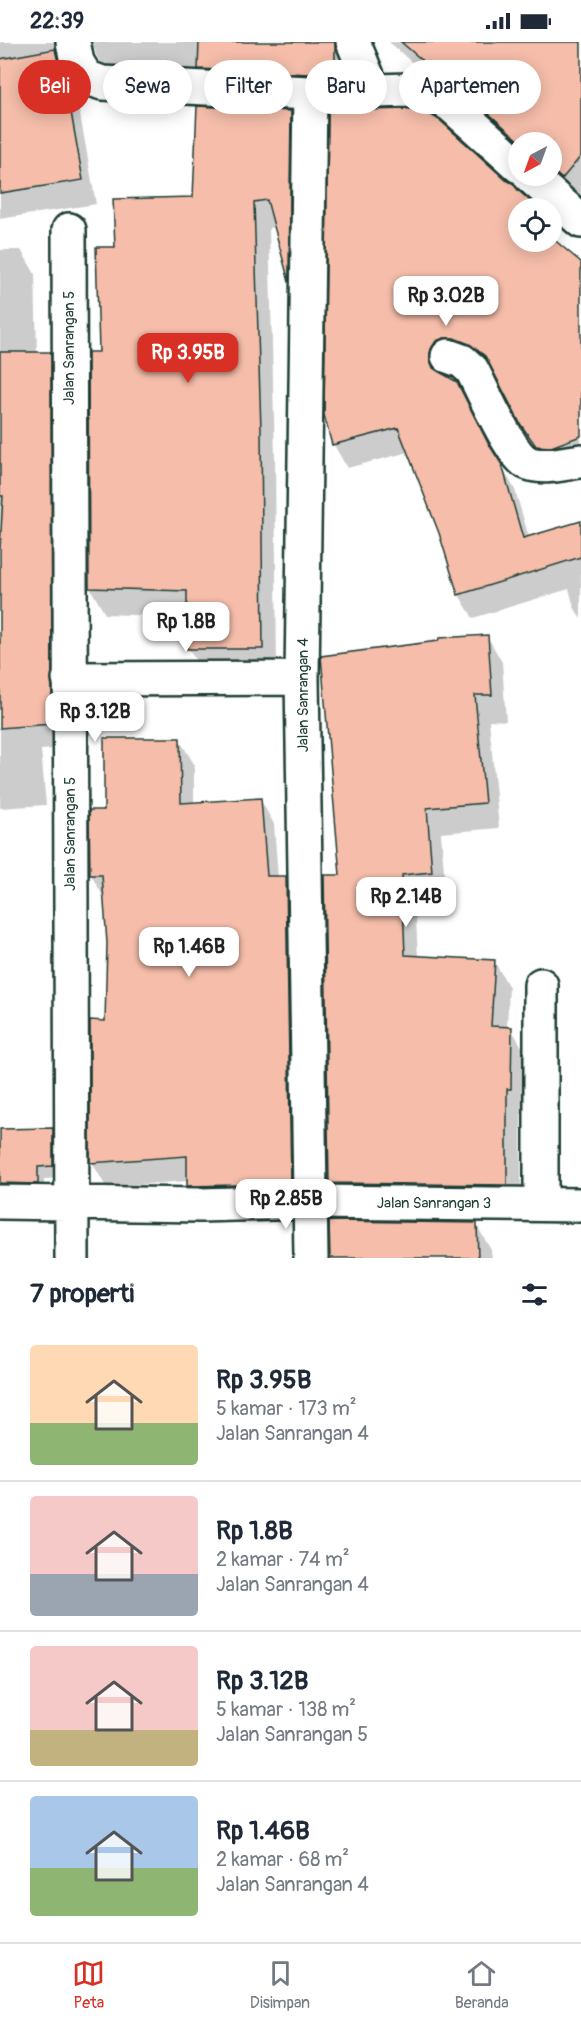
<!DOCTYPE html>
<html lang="id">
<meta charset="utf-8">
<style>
:root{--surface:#fff;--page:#f2f2f3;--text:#1f2937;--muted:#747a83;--line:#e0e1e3;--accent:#d93025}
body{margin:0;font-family:Pangolin,sans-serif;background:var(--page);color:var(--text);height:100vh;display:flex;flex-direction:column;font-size:22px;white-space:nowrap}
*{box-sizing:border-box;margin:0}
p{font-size:20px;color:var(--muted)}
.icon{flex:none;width:33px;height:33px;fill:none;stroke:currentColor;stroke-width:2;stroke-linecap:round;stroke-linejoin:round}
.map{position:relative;height:1216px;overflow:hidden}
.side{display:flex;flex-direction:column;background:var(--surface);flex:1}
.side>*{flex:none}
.guide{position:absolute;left:18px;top:18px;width:546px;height:54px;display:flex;gap:12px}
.needle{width:39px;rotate:221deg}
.buttons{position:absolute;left:508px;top:90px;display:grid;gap:12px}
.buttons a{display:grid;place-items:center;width:54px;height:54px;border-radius:50%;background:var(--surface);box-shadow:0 3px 15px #0003;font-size:30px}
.price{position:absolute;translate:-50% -51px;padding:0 14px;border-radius:12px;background:#fff;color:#222;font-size:20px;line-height:39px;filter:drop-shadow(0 2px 3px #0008)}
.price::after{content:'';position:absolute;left:50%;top:36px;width:18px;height:14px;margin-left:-9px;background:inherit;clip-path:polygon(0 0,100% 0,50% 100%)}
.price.on{background:var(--accent);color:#fff}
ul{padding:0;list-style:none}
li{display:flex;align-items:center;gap:18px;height:150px;padding:0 30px}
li+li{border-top:2px solid var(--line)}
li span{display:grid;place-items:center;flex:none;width:168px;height:120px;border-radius:6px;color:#555}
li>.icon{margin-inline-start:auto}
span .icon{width:72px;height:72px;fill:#fffc;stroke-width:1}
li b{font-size:26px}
h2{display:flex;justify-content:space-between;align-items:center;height:72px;padding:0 30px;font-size:26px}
.pill{padding:0 21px;border-radius:27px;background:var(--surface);box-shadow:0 3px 15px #0003;font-size:21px;line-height:54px}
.pill.on{background:var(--accent);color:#fff}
.status{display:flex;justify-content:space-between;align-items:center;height:42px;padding:0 30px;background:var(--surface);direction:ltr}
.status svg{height:16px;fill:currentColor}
.menu{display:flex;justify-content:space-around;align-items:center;height:84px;border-top:2px solid var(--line);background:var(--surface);font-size:16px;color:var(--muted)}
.menu a{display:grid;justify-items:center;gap:3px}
.menu .on{color:var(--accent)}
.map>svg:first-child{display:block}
</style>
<div class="status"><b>22:39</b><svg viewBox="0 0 49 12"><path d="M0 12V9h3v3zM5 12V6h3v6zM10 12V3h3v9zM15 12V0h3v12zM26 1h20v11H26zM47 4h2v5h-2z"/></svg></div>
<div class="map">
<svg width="581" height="1216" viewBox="0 0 581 1216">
<rect width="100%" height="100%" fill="#fff"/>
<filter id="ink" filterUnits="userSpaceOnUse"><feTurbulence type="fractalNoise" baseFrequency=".0167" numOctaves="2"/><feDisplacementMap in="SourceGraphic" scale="12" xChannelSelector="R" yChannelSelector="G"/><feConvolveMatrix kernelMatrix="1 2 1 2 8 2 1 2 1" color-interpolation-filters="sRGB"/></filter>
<g filter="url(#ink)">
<!-- shadow -->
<path fill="#0003" d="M 0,0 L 349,0 L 347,23 L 348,55 L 114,43 L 96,13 L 95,7 L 83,5 L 67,29 L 72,49 L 78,61 L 96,162 L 0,177 Z
M 389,0 L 581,0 L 581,153 L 576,160 L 552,134 L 552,100 L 519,100 L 519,109 L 439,55 L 426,33 Z
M 290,70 L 305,97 L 303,261 L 290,239 L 276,185 L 269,186 L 275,415 L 277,633 L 204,633 L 189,607 L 188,575 L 105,572 L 90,546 L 100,312 L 116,207 L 195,156 Z
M 516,149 L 536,166 L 519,166 L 519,200 L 552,200 L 552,198 L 581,222 L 581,422 L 536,407 L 498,336 L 484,325 L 450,323 L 443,333 L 456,341 L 515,448 L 529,495 L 581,480 L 581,577 L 574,565 L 569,547 L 473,576 L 459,553 L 440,490 L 409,410 L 347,426 L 334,403 Z
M 0,208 L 21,208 L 35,232 L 37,311 L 50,312 L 64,336 L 65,706 L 41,708 L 46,763 L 0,766 Z
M 487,594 L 502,620 L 506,679 L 489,678 L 499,786 L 441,791 L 446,855 L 415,858 L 418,915 L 494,919 L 509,945 L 507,986 L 511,986 L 526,1012 L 525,1072 L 521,1072 L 521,1169 L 345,1167 L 330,1141 L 325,834 L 341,834 Z
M 179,697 L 194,722 L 194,761 L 260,757 L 274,782 L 278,836 L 285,835 L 300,860 L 305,1166 L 203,1169 L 188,1144 L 188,1139 L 106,1145 L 92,1120 L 107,981 L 108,901 L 105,857 L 91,833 L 105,769 Z
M 0,1088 L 52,1088 L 59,1101 L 60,1136 L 44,1137 L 44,1154 L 0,1156 Z
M 331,1181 L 476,1182 L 491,1208 L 492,1216 L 330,1216 Z"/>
<!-- building -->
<path fill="#f5bdaa" stroke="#1f3d34" stroke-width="1.5" d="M 199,0 L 335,0 L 335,31 L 310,32 L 198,27 Z
M 401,0 L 581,0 L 581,114 L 562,137 L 552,128 L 552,100 L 521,100 L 462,48 L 445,37 L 424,32 L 430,25 Z
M 55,7 L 59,24 L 65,36 L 83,138 L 0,151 L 0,17 Z
M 197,64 L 291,69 L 289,240 L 267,158 L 254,160 L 261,388 L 263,607 L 187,607 L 187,549 L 89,546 L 88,310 L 99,310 L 96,205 L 115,205 L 113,157 L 193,155 Z
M 407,67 L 428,71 L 441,79 L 506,138 L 513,141 L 518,148 L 537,165 L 519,166 L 519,200 L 552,200 L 552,196 L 581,220 L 581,394 L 551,405 L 536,404 L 521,383 L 485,314 L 469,302 L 454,296 L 445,296 L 436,299 L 431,307 L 430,317 L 433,326 L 457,340 L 488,401 L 502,423 L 523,496 L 581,479 L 581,515 L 458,553 L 439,491 L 398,386 L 332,403 L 324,373 L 328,69 Z
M 0,310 L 51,310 L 52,682 L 0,686 L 0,507 L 3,454 L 0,454 Z
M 488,593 L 492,653 L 475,653 L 485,761 L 427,766 L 432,830 L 402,833 L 405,913 L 495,918 L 491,984 L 512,985 L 511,1047 L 507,1047 L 507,1143 L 329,1141 L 324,833 L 340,833 L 321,614 L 438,599 L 439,596 Z
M 104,696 L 180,696 L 181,761 L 261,756 L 267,834 L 286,834 L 291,1142 L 187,1144 L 187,1114 L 90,1121 L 90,978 L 105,979 L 107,901 L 102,833 L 90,833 L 89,768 L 104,768 Z
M 53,1086 L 53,1124 L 38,1125 L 38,1142 L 0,1141 L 0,1087 Z
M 329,1179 L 477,1181 L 478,1216 L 330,1216 Z"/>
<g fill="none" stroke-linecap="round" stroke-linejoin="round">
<!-- street casing -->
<g stroke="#1f3d34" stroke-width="38">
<path id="street" d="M 73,0 L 77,20 L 86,35 L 102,41 L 310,51 L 409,48 L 435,53 L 452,64 L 519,124
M 353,0 L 373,48
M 310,51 L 302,636 L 311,1216
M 530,134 L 581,179
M 69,188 L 72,1216
M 448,314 L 462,319 L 472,328 C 482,347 510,411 526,420 C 541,428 565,421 581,419
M 69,637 L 302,636
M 541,943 L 541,1161
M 0,1160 L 200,1163 L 311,1160 L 581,1163"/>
</g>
<!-- street -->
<use href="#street" stroke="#fff" stroke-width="33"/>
</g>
</g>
<g text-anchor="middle" stroke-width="5" stroke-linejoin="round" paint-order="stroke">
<!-- street labels -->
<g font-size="15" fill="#1f3d34" stroke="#fff">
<text transform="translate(69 306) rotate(-90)" y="5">Jalan Sanrangan 5</text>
<text transform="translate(303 653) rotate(-90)" y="5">Jalan Sanrangan 4</text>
<text transform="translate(70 792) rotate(-90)" y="5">Jalan Sanrangan 5</text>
<text x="434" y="1166">Jalan Sanrangan 3</text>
</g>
</g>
</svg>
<div class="buttons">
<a><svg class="needle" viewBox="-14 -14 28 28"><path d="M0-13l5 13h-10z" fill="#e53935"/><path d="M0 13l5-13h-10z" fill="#747a83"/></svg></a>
<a><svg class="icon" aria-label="locate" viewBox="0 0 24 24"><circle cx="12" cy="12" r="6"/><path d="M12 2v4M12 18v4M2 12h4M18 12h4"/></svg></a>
</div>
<b class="price" style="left:446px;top:285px">Rp 3.02B</b>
<b class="price on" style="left:188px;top:342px">Rp 3.95B</b>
<b class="price" style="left:186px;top:611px">Rp 1.8B</b>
<b class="price" style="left:95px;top:701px">Rp 3.12B</b>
<b class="price" style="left:406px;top:886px">Rp 2.14B</b>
<b class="price" style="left:189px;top:936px">Rp 1.46B</b>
<b class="price" style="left:286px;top:1188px">Rp 2.85B</b>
<div class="guide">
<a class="pill on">Beli</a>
<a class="pill">Sewa</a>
<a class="pill">Filter</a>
<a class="pill">Baru</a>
<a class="pill">Apartemen</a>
</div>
</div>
<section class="side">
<h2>7 properti<svg class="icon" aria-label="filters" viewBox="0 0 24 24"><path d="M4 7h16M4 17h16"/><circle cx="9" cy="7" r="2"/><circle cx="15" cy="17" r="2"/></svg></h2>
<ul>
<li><span style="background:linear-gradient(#ffd9b3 65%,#8fb573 0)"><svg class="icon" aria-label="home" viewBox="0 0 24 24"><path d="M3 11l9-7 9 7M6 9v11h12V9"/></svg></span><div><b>Rp 3.95B</b><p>5 kamar · 173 m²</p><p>Jalan Sanrangan 4</p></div></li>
<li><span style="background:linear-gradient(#f6c9c9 65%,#9aa5b1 0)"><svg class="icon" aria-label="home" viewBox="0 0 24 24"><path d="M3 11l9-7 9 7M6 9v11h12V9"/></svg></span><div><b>Rp 1.8B</b><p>2 kamar · 74 m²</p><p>Jalan Sanrangan 4</p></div></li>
<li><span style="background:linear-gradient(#f6c9c9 70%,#c2b280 0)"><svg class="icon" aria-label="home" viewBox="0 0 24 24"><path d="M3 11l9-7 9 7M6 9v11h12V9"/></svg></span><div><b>Rp 3.12B</b><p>5 kamar · 138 m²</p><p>Jalan Sanrangan 5</p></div></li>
<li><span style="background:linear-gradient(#a9c7e8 60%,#8fb573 0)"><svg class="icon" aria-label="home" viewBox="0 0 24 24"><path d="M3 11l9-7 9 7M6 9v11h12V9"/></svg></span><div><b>Rp 1.46B</b><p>2 kamar · 68 m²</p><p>Jalan Sanrangan 4</p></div></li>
</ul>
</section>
<nav class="menu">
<a class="on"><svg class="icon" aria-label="map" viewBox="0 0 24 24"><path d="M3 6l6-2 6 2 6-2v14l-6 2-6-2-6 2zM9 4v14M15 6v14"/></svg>Peta</a>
<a><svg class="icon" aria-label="saved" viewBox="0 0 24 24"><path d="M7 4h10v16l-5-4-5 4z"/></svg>Disimpan</a>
<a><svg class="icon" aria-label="home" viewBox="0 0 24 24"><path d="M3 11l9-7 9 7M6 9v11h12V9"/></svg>Beranda</a>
</nav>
